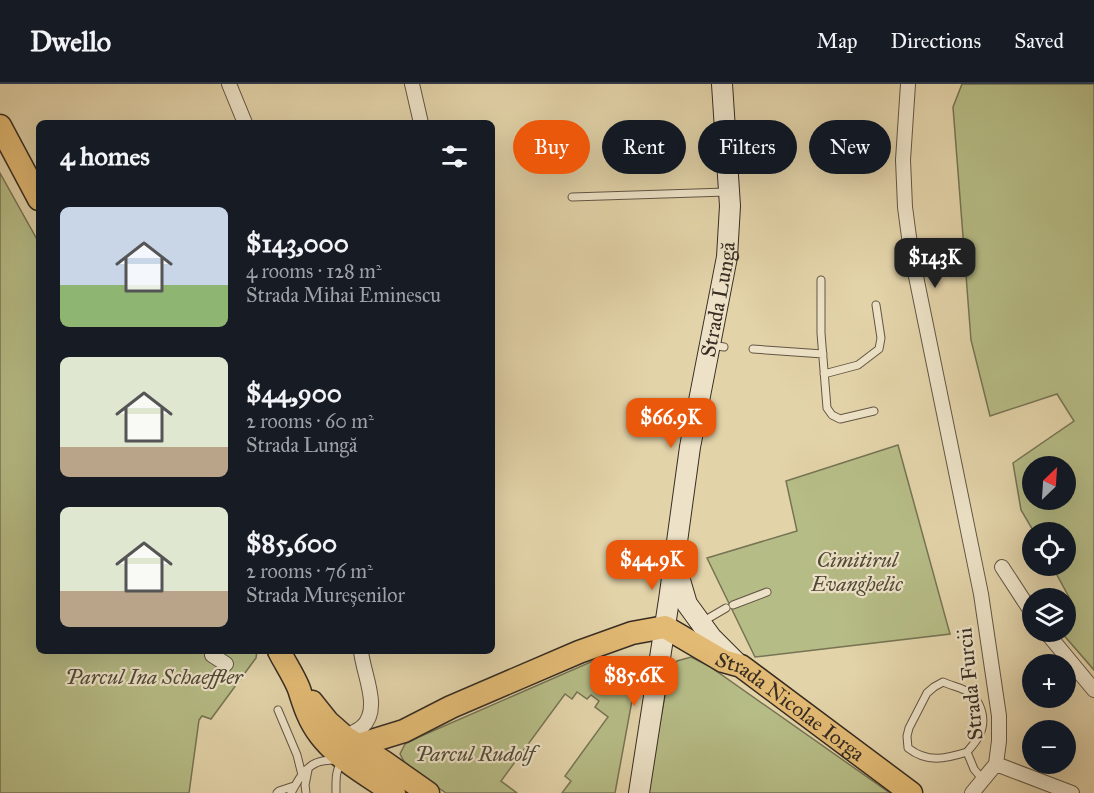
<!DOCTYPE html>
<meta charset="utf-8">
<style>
:root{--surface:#171b24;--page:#20242c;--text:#f1f3f6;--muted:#9ea1a6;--line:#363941;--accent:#ea580c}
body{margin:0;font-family:"IM FELL Great Primer",serif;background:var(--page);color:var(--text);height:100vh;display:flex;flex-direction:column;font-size:22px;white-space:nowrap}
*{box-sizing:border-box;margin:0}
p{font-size:20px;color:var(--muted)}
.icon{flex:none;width:33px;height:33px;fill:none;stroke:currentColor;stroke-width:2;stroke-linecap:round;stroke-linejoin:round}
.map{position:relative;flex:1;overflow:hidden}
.panel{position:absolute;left:36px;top:36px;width:459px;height:534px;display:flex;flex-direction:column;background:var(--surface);border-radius:9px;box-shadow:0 6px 24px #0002}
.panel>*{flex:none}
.hud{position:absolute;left:513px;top:36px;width:490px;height:54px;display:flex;gap:12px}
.needle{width:39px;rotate:25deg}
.controls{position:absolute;left:1022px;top:372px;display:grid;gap:12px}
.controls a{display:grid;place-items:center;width:54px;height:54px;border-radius:50%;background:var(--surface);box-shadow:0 6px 24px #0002;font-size:30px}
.price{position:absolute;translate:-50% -51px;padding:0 14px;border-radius:12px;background:var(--accent);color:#fff;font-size:20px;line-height:39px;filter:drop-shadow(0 2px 3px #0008)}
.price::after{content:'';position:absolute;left:50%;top:36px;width:18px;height:14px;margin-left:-9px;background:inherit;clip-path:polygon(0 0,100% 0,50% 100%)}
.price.active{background:#222;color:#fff}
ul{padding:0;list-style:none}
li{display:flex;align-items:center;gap:18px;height:150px;padding:0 24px}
li span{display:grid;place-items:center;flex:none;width:168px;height:120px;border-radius:9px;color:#555}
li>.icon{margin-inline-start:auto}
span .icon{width:72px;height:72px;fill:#fffc;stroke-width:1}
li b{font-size:26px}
h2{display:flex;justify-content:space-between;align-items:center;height:72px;padding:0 24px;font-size:26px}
.pill{padding:0 21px;border-radius:27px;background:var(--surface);box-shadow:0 6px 24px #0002;font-size:21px;line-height:54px}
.pill.active{background:var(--accent);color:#fff}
header{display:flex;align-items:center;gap:36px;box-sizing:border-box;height:84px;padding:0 30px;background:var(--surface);border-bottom:2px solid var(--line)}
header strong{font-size:28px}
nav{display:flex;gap:33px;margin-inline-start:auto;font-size:21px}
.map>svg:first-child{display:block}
</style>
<header>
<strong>Dwello</strong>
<nav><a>Map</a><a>Directions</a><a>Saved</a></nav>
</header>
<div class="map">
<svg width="1094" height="709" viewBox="0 0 1094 709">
<rect width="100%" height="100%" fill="#e3d3a9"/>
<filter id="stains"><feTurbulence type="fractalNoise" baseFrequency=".00333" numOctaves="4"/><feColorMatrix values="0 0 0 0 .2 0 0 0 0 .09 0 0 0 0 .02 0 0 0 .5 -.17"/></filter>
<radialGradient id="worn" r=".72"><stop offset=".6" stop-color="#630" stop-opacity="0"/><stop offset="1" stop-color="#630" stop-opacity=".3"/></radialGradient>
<!-- green -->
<path fill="#b6bc86" stroke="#767454" stroke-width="1.5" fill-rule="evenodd" d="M 962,0 L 1094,0 L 1094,586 L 1061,548 L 1065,548 L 1065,530 L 1075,524 L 1052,482 L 1065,482 L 1065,448 L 1034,448 L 1021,426 L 1013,379 L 1074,337 L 1057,310 L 990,332 L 971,256 L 953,23 ZM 1065,382 L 1065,416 L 1032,416 L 1032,382 Z
M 0,89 L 39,159 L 39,567 L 257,567 L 256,574 L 211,635 L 202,632 L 199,636 L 189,709 L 0,709 Z
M 898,361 L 950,550 L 755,573 L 707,474 L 797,447 L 786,397 Z
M 691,573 L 709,582 L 890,709 L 647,709 L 669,590 L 677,577 Z
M 606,574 C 625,573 631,576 636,595 L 615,709 L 562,709 L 571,697 L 565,692 L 608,633 L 595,623 L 599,617 L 591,611 L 587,615 L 577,608 L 572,615 L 565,610 L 501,697 L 517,709 L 446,709 L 406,681 L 400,670 L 405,660 L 419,653 L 593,577 Z"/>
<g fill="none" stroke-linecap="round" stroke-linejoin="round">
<!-- lane casing -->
<g stroke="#625644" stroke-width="9">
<path id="lane" d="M 572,113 L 726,108
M 821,196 L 821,249 L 827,324 L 832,331 L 840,335 L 874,327
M 711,261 L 724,263
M 753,265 L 823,270
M 824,290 L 858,281 L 879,265 L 881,254 L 876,221
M 733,521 L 767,508
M 702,538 L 726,524
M 278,626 L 297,671 L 302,691
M 967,668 C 945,675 927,679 908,664 L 907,652 L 909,644 L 927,609 L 934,603 L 943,598 C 952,602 963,604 970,609 C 980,617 985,632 982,644 C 980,653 973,661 967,668 L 974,685 L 983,696
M 277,709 L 279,707 L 294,702
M 291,709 C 297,698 304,684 316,679 C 322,676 330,676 336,676
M 306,709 L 305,701 L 308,686
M 336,709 C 336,697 335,687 342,677"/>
</g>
<!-- street casing -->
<g stroke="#625644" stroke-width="16">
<path id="street" d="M 229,0 L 245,39
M 412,0 L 421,39
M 908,0 L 903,76 L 904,99 L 905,123 L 911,168 L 981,510 L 999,632 L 999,657 L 996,680 L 972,709
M 1002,483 L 1032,529
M 1046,548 L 1094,606
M 212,571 L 226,580
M 345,653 C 350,650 357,647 362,643 C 382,625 363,590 361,567
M 996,680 L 1072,709"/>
</g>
<!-- secondary casing -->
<g stroke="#372d23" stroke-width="22">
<g id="secondary">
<path d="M 677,486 L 687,520 L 711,553 L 736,578"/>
<path id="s1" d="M 639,709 L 669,516 L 690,363 L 727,173 L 730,122 L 722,0"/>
</g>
</g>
<!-- primary casing -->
<g stroke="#372d23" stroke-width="25">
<g id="primary">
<path d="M 0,42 L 39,115"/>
<path d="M 279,567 C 285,579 294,592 299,605 C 304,621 309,637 320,651 C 339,676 369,692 394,709"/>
<path d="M 312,618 L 328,638 L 345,653 L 384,678 L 428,709"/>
<path id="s2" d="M 344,675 L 359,662 L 365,659 L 404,647 L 451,623 L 579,568 L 632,549 L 665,543 L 723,577 L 741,582 L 911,709"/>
</g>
</g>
<!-- lane -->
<use href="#lane" stroke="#ede2c7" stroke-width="7"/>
<!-- street -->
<use href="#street" stroke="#ede2c7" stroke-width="14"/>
<!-- secondary -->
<use href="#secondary" stroke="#ede2c7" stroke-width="20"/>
<!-- primary -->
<use href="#primary" stroke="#e2ba74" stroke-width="22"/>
</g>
<g text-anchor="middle" stroke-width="4.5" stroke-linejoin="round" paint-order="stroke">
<!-- street labels -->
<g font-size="21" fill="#372d23" stroke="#ede2c7">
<text dy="7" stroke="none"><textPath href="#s1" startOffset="500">Strada Lungă</textPath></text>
<text transform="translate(970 600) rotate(-96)" y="7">Strada Furcii</text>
<text dy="7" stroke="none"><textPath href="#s2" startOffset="498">Strada Nicolae Iorga</textPath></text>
</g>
<!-- park labels -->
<g font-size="21" font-style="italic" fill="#504a37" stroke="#ede2c7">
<text x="857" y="483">Cimitirul<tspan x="857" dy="24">Evanghelic</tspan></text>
<text x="154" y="600">Parcul Ina Schaeffler</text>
<text x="475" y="677">Parcul Rudolf</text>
</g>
</g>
<rect width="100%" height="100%" filter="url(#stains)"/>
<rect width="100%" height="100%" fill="url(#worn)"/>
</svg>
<div class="controls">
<a><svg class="needle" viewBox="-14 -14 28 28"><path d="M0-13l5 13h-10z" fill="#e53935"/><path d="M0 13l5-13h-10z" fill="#9ea1a6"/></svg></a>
<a><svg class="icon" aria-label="locate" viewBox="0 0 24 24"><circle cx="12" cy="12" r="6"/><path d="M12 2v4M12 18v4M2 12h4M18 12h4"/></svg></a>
<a><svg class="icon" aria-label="layers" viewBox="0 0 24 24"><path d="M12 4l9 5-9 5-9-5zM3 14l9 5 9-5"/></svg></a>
<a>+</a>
<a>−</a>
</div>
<b class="price active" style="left:935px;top:205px">$143K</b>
<b class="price" style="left:671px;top:365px">$66.9K</b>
<b class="price" style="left:652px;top:507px">$44.9K</b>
<b class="price" style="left:634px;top:623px">$85.6K</b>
<div class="hud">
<a class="pill active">Buy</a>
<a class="pill">Rent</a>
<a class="pill">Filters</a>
<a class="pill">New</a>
</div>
<section class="panel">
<h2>4 homes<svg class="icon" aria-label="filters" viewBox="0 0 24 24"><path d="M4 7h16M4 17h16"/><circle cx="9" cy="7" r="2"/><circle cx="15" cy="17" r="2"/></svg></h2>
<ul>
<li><span style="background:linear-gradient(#c9d6e8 65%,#8fb573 0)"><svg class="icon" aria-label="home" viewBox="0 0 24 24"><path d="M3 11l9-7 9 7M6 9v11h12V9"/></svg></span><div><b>$143,000</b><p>4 rooms · 128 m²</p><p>Strada Mihai Eminescu</p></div></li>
<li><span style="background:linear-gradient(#dfe7d0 75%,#b9a48a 0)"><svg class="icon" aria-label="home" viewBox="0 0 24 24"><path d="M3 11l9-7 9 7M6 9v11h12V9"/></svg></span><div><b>$44,900</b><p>2 rooms · 60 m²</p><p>Strada Lungă</p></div></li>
<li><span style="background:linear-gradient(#dfe7d0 70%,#b9a48a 0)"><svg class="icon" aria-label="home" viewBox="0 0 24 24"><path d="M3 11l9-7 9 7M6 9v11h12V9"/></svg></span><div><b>$85,600</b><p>2 rooms · 76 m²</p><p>Strada Mureșenilor</p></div></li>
</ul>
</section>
</div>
